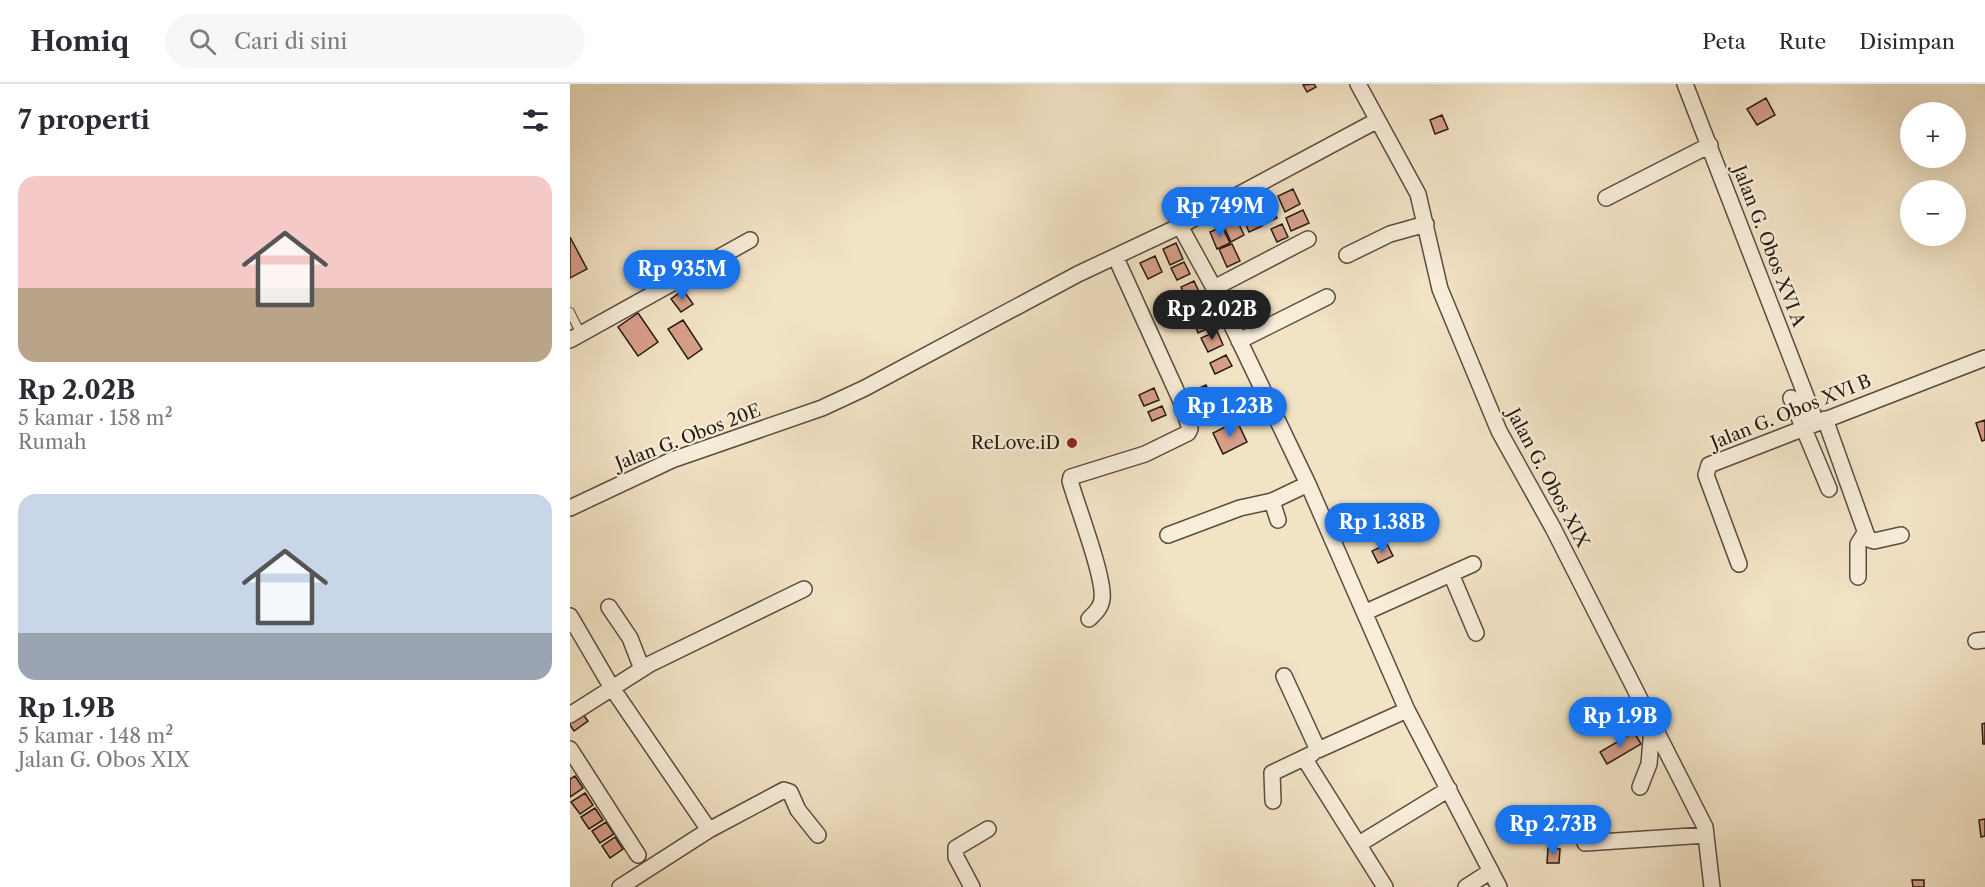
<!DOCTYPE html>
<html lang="id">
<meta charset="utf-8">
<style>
:root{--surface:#fff;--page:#f7f7f7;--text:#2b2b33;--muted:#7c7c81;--line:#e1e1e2;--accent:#1a73e8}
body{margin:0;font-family:"Libre Caslon Text",serif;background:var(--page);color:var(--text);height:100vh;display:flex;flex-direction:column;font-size:22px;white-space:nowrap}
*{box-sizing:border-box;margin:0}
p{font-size:20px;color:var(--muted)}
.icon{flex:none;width:33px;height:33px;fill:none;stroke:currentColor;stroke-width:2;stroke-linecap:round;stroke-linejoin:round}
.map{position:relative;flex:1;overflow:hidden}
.drawer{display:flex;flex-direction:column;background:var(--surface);width:570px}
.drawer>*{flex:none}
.buttons{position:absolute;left:1330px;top:18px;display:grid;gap:12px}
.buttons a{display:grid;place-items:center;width:66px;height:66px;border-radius:50%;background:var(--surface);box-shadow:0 6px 24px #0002;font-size:30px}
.price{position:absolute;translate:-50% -51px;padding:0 14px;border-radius:21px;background:var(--accent);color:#fff;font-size:20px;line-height:39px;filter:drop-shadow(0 2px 3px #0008)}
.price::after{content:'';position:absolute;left:50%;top:36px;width:18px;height:14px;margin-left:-9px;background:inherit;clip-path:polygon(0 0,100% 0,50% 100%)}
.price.selected{background:#222;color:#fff}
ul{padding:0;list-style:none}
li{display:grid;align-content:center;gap:12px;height:318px;padding:0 18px}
li span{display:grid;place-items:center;height:186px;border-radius:18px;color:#555}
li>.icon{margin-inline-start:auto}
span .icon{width:108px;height:108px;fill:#fffc;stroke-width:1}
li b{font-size:26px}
h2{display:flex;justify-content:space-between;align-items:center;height:72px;padding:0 18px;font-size:26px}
header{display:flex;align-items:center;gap:36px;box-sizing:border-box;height:84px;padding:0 30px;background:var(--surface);border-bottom:2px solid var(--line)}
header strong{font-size:28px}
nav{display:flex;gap:33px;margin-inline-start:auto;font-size:21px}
.search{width:420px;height:54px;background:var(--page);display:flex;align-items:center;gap:15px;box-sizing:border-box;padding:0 21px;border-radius:33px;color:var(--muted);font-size:22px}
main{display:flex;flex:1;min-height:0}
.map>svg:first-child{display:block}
</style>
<header>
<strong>Homiq</strong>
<div class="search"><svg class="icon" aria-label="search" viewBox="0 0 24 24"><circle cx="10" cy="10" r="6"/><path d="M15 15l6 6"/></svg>Cari di sini</div>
<nav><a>Peta</a><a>Rute</a><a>Disimpan</a></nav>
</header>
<main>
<section class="drawer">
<h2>7 properti<svg class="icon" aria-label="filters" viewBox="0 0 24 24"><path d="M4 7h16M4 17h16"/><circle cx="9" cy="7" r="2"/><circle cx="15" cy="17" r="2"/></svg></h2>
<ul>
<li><span style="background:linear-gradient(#f6c9c9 60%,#b9a48a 0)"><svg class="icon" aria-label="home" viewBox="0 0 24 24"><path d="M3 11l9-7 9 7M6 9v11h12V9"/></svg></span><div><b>Rp 2.02B</b><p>5 kamar · 158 m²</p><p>Rumah</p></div></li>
<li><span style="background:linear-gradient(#c9d6e8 75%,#9aa5b1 0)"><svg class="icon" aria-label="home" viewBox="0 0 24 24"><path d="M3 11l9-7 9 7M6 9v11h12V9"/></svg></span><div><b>Rp 1.9B</b><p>5 kamar · 148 m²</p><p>Jalan G. Obos XIX</p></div></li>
</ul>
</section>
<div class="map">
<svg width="1415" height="803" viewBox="0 0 1415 803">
<rect width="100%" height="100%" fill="#f2e3c5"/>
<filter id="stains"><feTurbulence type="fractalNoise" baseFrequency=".00333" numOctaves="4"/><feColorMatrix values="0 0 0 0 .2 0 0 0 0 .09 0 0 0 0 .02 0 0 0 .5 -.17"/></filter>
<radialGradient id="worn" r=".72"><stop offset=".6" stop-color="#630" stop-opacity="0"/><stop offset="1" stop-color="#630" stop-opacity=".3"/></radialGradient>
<!-- building -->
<path fill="#d79f89" stroke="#271b12" stroke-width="1.5" d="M 744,0 L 746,3 L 737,8 L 733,1 Z
M 1196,14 L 1205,31 L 1187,41 L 1177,25 Z
M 872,31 L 878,45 L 865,50 L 860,36 Z
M 723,105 L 730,120 L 715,128 L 708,112 Z
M 700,120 L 707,134 L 693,141 L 686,126 Z
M 733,126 L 739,139 L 721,147 L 716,134 Z
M 686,128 L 692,142 L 679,148 L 673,134 Z
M 667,136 L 674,151 L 661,158 L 654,143 Z
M 712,140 L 718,153 L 707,158 L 701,145 Z
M 652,143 L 660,159 L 647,165 L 640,148 Z
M 0,153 L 17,185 L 0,194 Z
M 606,159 L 613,175 L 600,181 L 593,165 Z
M 662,160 L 670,177 L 657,183 L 649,165 Z
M 585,172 L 592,188 L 578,195 L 570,179 Z
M 614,178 L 620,190 L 607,196 L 601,184 Z
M 624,197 L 630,210 L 617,216 L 611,203 Z
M 113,206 L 123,220 L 111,228 L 101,215 Z
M 632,213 L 637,225 L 624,232 L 618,220 Z
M 68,229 L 88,258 L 68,272 L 48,243 Z
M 639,231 L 643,242 L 628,249 L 624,238 Z
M 113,236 L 132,265 L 118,275 L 98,245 Z
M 647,247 L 653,261 L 638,268 L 631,254 Z
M 656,271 L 662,282 L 645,290 L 640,279 Z
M 636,301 L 641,312 L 626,319 L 620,308 Z
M 584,304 L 589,316 L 574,322 L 569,311 Z
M 592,322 L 596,331 L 582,337 L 578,328 Z
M 1415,336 L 1415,356 L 1412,357 L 1406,339 Z
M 667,337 L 677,358 L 653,370 L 643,349 Z
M 817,460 L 823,472 L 808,479 L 802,467 Z
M 10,626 L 18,637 L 4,647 L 0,641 L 0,632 Z
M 1415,639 L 1415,660 L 1413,660 L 1412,640 Z
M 1064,648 L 1071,660 L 1037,680 L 1030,668 Z
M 5,692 L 13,704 L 0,713 L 0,695 Z
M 15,709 L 23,721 L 10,730 L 1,718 Z
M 25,724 L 33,736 L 19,745 L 11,733 Z
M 1415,735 L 1415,752 L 1411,753 L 1409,736 Z
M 36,738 L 44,750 L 30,759 L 22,747 Z
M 45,753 L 53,765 L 40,774 L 32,762 Z
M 978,764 L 990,765 L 989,779 L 977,779 Z
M 1342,796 L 1354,796 L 1354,803 L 1343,803 Z"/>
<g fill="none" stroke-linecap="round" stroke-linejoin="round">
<!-- service casing -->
<g stroke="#5a4d3f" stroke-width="10">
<path id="service" d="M 0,228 L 11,250"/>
</g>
<!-- minor casing -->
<g stroke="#5a4d3f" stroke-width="18">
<path id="minor" d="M 788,0 L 848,110 L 870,205 L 929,347 L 983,444 L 1135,743 L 1142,803
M 1115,0 L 1246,338
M 1036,114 L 1140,61
M 610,142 L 644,204 L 738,400 L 837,626 L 929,803
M 777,171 L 820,150 L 856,140
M 644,204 L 738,155
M 0,256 L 180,156
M 669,257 L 757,213
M 1221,314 L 1259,405
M 1255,335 L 1298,455 L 1304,457 L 1331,451
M 702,417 L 708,436
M 0,424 L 102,376 L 252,324 L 295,304 L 508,190 L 610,142 L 806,37
M 598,451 L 670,424 L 702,417 L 738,400
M 1169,480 L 1136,391 L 1139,381 L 1415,274
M 881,490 L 906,549
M 1288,493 L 1288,460 L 1295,449
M 39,523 L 60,554 L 72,585
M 796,528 L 903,480
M 0,532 L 42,604 L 139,746
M 519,535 C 525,529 531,524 532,515 C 535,494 507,422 500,397 L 501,393 L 575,370 L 618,349 L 620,345 L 610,315 L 546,174
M 1406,557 L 1415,556
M 714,592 L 748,666 L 837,626
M 0,631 L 80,580 L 234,505
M 0,665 L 68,771
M 734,674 L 815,803
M 1070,703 L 1079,680 L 1082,643
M 703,717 L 702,689 L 742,670
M 1015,759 L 1136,751
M 789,760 L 879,705
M 50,803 L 139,746 L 214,706 L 220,708 L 228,726 L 248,751
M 402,803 L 386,773 L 386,764 L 418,745
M 896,803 L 921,787"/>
</g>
<!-- service -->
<use href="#service" stroke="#f7edd9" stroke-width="8"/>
<!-- minor -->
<use href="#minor" stroke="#f7edd9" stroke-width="15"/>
</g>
<!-- markers -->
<circle fill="#8f2418" stroke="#f7edd9" stroke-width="2" cx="502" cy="359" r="6"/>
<g text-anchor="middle" stroke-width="4.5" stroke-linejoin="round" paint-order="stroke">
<!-- street labels -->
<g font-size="18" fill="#271b12" stroke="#f7edd9">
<text transform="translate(1199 162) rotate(69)" y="6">Jalan G. Obos XVI A</text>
<text transform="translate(1221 328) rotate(-22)" y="6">Jalan G. Obos XVI B</text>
<text transform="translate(118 353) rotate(-21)" y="6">Jalan G. Obos 20E</text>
<text transform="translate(978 394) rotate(62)" y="6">Jalan G. Obos XIX</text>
</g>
<!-- poi labels -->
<g font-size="18" fill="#271b12" stroke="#f7edd9" text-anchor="end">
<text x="490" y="365">ReLove.iD</text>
</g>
</g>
<rect width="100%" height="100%" filter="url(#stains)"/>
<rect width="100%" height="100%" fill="url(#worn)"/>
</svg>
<div class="buttons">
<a>+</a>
<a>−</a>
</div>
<b class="price" style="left:650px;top:154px">Rp 749M</b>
<b class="price" style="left:112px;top:217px">Rp 935M</b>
<b class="price selected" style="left:642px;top:257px">Rp 2.02B</b>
<b class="price" style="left:660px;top:354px">Rp 1.23B</b>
<b class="price" style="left:812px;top:470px">Rp 1.38B</b>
<b class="price" style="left:1050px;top:664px">Rp 1.9B</b>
<b class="price" style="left:983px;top:772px">Rp 2.73B</b>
</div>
</main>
